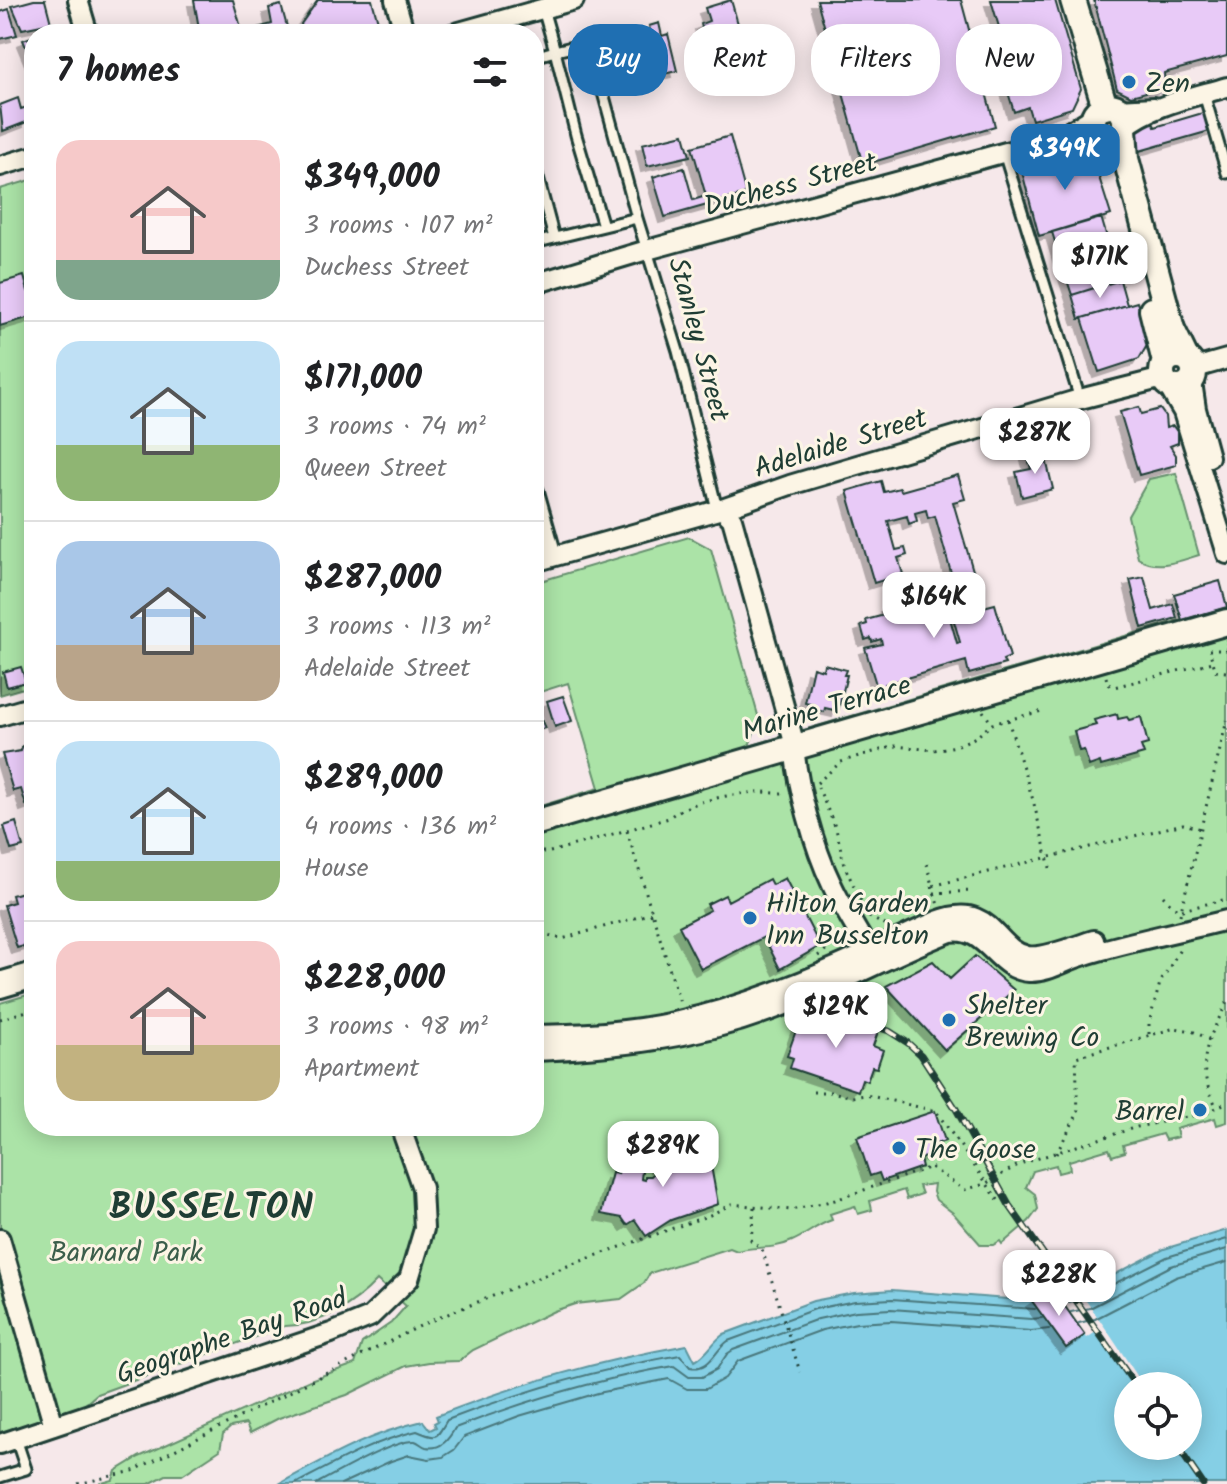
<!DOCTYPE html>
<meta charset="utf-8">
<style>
:root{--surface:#fff;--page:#f6f6f6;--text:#202124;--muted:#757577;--line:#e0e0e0;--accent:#1f6fb2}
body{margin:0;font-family:Kalam,sans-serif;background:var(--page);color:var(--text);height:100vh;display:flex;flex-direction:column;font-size:30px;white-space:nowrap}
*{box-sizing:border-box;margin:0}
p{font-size:26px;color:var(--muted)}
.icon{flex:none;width:44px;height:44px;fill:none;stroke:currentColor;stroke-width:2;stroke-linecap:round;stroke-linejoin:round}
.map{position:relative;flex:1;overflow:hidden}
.details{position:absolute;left:24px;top:24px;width:520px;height:1112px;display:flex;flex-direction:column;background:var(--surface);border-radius:32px;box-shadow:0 4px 20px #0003}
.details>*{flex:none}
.guide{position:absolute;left:568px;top:24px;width:538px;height:72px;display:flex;gap:16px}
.fabs{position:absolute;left:1114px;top:1372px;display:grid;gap:16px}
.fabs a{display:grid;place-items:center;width:88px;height:88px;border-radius:50%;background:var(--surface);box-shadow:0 4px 20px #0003;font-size:40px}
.price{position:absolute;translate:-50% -68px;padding:0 18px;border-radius:16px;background:#fff;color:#222;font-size:26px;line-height:52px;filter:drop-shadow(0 2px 4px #0008)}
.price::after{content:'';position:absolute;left:50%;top:48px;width:24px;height:18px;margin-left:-12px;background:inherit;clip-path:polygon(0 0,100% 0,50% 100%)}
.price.selected{background:var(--accent);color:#fff}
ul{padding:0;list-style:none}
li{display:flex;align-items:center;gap:24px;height:200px;padding:0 32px}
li+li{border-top:2px solid var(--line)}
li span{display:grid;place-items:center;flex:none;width:224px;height:160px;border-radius:24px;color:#555}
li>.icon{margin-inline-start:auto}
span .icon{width:96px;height:96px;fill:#fffc;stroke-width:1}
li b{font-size:34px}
h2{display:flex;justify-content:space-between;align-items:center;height:96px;padding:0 32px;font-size:34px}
.pill{padding:0 28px;border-radius:32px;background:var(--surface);box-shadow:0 4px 20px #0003;font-size:28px;line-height:72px}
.pill.selected{background:var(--accent);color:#fff}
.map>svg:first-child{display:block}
</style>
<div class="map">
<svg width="1227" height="1484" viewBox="0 0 1227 1484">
<defs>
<filter id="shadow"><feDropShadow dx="-6" dy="6" stdDeviation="0" flood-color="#0004"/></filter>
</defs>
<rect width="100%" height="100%" fill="#f6e8ea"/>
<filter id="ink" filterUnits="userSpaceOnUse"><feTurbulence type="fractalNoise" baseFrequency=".0125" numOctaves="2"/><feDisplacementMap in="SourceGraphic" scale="16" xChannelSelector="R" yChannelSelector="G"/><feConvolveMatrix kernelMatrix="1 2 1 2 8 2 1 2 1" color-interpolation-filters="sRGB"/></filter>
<g filter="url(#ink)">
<!-- green -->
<path fill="#abe3a7" stroke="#65906e" stroke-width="2" d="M 34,179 L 34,685 L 0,695 L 0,189 Z
M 1176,473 L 1199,555 C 1180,561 1156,571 1138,558 L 1128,516 L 1149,479 Z
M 689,537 L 711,549 L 759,719 L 749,746 L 1227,606 L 1227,1122 L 1217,1125 L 1215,1118 L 1176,1129 L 1178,1137 L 1165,1140 L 1162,1134 L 1123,1145 L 1125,1152 L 1112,1156 L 1109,1149 L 1069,1161 L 1070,1170 L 1058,1173 L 1056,1165 L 1033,1171 L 1026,1187 L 1035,1194 L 1038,1209 L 1029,1221 L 1002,1244 L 1000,1241 L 993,1245 L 981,1245 L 953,1213 L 936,1200 L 933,1192 L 934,1184 L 919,1186 L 922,1194 L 907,1199 L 904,1190 L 870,1201 L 872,1210 L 858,1214 L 855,1206 L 830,1214 L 832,1220 C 816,1225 807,1235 792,1241 C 774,1250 755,1246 737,1251 L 730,1248 L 650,1273 L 644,1283 L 621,1299 L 575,1304 L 554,1311 L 473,1350 L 459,1361 L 429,1362 L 406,1366 L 347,1395 L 279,1418 L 250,1433 L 246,1424 L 231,1427 L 223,1434 L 220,1450 L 182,1475 L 166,1475 L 149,1484 L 98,1484 L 113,1480 L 116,1471 L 139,1457 L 310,1380 L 355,1364 L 362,1343 L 391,1323 L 406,1306 L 377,1280 C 354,1305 319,1326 285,1326 L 97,1394 L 83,1406 L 0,1434 L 0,1003 L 34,993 L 34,1126 L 534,1126 L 534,808 L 599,788 L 568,683 L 534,694 L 534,583 Z"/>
<!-- water -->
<path fill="#85cfe5" stroke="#5c959e" stroke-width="2" fill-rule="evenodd" d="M 1227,1230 L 1227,1484 L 279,1484 C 326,1458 370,1433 423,1421 L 430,1430 L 436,1427 L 434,1423 L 438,1421 L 436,1416 C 521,1383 597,1361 687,1345 L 695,1361 C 708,1354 712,1342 724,1334 L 813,1301 L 854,1293 L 892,1290 L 1032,1301 L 1083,1291 L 1164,1249 ZM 1128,1386 L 1188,1386 L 1188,1446 L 1128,1446 Z"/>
<!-- pier -->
<path fill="#f6e8ea" d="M 1077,1288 L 1104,1326 L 1144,1386 L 1133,1386 L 1096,1332 L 1087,1338 L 1085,1335 L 1066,1348 L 1032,1301 L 1040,1296 Z"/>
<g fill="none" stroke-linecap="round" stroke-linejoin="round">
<!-- shore -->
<path stroke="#48777b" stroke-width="2" d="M 1065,1303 L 1086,1298 L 1167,1257 L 1227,1239
M 1071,1312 L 1090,1308 L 1171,1266 L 1227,1249
M 1079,1323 L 1095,1319 L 1176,1277 L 1227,1262
M 295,1484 C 335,1463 373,1441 417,1431 C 438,1440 436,1438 447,1420 C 524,1390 599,1369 680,1355 L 690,1367 C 710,1371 714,1351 728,1341 L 815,1309 L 855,1301 L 892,1299 L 1035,1309
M 316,1484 C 335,1474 395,1439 415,1441 C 419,1442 422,1446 426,1447 C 441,1450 449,1439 455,1428 C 527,1400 598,1379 674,1366 L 689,1377 L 702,1377 L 717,1369 L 727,1354 L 733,1350 L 818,1319 L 856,1311 L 891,1309 L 1031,1319 L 1042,1318
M 341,1484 L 391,1461 L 409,1455 L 429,1459 L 443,1457 L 454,1450 L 464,1437 L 519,1416 L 598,1393 L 669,1379 L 687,1389 L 706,1389 L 725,1378 L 738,1361 L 822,1330 L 857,1323 L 891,1321 L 1031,1331 L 1049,1329"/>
</g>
<!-- building -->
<path fill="#e8caf7" stroke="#1f3d34" stroke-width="2" filter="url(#shadow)" d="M 34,0 L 45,0 L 51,23 L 22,29 L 12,6 Z
M 194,0 L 233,0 L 243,34 L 200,34 Z
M 318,0 L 372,0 L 380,29 L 377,34 L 304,34 L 301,24 Z
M 731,0 L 750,65 L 735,69 L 736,76 L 717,81 L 701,24 L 709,21 L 705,8 Z
M 817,0 L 961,0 L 995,126 L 863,165 Z
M 991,0 L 1055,0 L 1081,89 L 1072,108 L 1032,120 L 1028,107 L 1014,112 L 1001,69 L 1011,66 L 1008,54 L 991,59 L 983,31 L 999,27 Z
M 1094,0 L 1227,0 L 1227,56 L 1164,73 L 1165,87 L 1131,96 L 1117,89 Z
M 281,5 L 289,34 L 247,34 L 246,31 L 272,24 L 269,8 Z
M 9,9 L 17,35 L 0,39 L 0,12 Z
M 659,23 L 662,36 L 668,34 L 677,71 L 659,75 L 654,55 L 639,59 L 634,46 L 645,42 L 643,36 L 651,34 L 649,26 Z
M 34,36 L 34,64 L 33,64 L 23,40 Z
M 18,98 L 21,109 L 27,107 L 29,121 L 3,131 L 0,105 Z
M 1206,112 L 1213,130 L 1136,152 L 1129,132 L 1152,120 L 1155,127 Z
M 684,134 L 690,156 L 647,166 L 642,144 Z
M 730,136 L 746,194 L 665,217 L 653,177 L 684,168 L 693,200 L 706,196 L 692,147 Z
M 1085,148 L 1091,152 L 1111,215 L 1039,236 L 1021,168 Z
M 1101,217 L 1111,251 L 1062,265 L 1052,232 Z
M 1111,251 L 1120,280 L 1072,295 L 1062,265 Z
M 24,276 L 28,291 L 34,289 L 34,316 L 0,326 L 0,283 Z
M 1120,280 L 1127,305 L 1079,319 L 1072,295 Z
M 1137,302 L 1149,342 L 1139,359 L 1099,372 L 1082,318 Z
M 1139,407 L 1141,414 L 1160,409 L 1165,416 L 1166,428 L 1173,426 L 1178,433 L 1178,443 L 1170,446 L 1176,455 L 1176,465 L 1139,475 L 1120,412 Z
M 1044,451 L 1053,489 L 1022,497 L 1016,472 L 1031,469 L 1027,455 Z
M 958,475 L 965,499 L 953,502 L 976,581 L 955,587 L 935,516 L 928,518 L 926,510 L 915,513 L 917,521 L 909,524 L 907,516 L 888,521 L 896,550 L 905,548 L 907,555 L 898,558 L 903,574 L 874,583 L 847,491 L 881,481 L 884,492 L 900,488 L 901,491 Z
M 1144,577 L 1153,610 L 1173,604 L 1177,618 L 1142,628 L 1130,580 Z
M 1220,581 L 1227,607 L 1182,620 L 1174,594 Z
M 965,588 L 972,610 L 995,604 L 1010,657 L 1003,660 L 1005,664 L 969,674 L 966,661 L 885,684 L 886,688 L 878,691 L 865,648 L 882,644 L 881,639 L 872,642 L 871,638 L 865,640 L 861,626 L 867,624 L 866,620 L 888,614 L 886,607 L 897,603 L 900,615 L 913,611 L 912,608 L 937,601 L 942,617 L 949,615 L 957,643 L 960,642 L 946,593 Z
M 824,664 L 846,670 L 844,675 L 847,675 L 838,711 L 825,708 L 824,712 L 814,709 L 815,705 L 805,703 L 813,667 L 823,670 Z
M 21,667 L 26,682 L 7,687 L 3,672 Z
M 563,696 L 572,721 L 555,727 L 547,701 Z
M 534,704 L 545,728 L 534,732 Z
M 1117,714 L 1118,719 L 1127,717 L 1129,720 L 1141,717 L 1148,744 L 1141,746 L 1144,754 L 1101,766 L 1100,762 L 1089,766 L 1084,750 L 1079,751 L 1074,731 L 1096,725 L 1094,720 Z
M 30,744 L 34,746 L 34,802 L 26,805 L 21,789 L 13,791 L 2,754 L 21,751 L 22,746 Z
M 16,822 L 23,847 L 11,850 L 4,826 Z
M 785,878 L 820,946 L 780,969 L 764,937 L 701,969 L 679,926 L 710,910 L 707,904 L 725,895 L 728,901 L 769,879 L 772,885 Z
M 29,890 L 34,907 L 34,943 L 17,948 L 4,905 L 14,902 L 12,895 Z
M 975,956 L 1014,990 L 945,1050 L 886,986 L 933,961 L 950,979 Z
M 818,1009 L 879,1029 L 873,1046 L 883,1050 L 877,1068 L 872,1067 L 867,1081 L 862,1079 L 858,1091 L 790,1068 L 793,1058 L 787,1056 L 799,1022 L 812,1027 Z
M 935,1111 L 945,1141 L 936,1144 L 938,1152 L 920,1159 L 922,1167 L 882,1181 L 879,1173 L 870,1176 L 857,1137 Z
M 679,1136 L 702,1148 L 699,1152 L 711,1166 L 718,1204 L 671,1220 L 646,1236 L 635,1220 L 627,1225 L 622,1218 L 601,1214 L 612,1173 L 618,1174 L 620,1166 L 642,1171 L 641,1179 L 645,1180 L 645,1176 L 651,1176 L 655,1172 L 658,1174 L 661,1169 L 656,1166 L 664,1150 L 670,1154 Z
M 1052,1288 L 1085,1335 L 1066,1348 L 1032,1301 Z"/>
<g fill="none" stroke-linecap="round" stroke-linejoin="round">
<!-- lane casing -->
<g stroke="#1f3d34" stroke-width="15">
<path id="lane" d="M 543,9 L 555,51 L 585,44 L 592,52 L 637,218 L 678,351 L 715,501 L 722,509
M 534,57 L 555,51 L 576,135 L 603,226
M 1204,94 L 1227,173
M 1004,153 L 1080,399
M 534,163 L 554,238
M 534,243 L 637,218
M 0,1477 L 26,1469 L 16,1439"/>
</g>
<!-- street casing -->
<g stroke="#1f3d34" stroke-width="24">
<path id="street" d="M 78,0 L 88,34
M 395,0 L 405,34
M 452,34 L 574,0
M 1119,109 L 1154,107
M 1124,128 C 1151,105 1194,97 1227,87
M 1067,133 L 1095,116
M 0,166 L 34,156
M 534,284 L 647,250 L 1061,137 L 1100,135
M 1195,368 L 1227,359
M 1192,382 L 1196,409 L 1209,457
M 1166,383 L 1183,412 L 1227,554
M 534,492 L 552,556
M 722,509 L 732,519 L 734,526 L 794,742 C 796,783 814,848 832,885 C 844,911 861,935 874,961
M 534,562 L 722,509 L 790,485 L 1080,399 L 1163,378
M 0,716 L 34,706
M 534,1035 C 581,1034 628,1032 674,1022 C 767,1002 851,960 937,921 C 993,899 994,950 1028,956 C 1044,959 1077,945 1094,940
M 534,1051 C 615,1048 693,1039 769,1011 C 831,989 889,956 950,932 C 987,926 995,970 1029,972 C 1047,973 1065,961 1082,956 C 1130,941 1179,932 1227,920
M 0,1239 L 54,1426
M 0,1444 L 331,1333 L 370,1317 L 409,1279 L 424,1229 L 422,1188 L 400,1126"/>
</g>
<!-- secondary casing -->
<g stroke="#1f3d34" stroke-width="30">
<path id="secondary" d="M 1073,0 L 1105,107
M1093 122a16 16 0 1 1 32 0a16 16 0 1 1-32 0Z
M 1124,129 L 1126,159 L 1172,329 L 1185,356
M 1152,310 L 1165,362
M1162 372a16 16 0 1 1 32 0a16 16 0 1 1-32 0Z
M 534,823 L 1227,622
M 0,985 L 34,975"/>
</g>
<!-- path -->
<path stroke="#1f3d34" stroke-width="3" stroke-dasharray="2 6" stroke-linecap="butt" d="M 1227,650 L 1209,650 L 1216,671 L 1227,672
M 1106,677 L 1108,684 L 1114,687 L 1213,662
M 983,711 L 992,724
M 1008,720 L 1033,800 L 1050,868
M 817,783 L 841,762 L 859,756 L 895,746 L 934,750 L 956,746 L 976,737 L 992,724 L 1042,711
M 818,787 L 836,829 L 845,867 L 865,910
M 627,831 L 680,1003
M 534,852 L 550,852 L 669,818 C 685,802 732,794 755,792 C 766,791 776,795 787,792
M 927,864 L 932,886 L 1183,824 L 1201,829
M 932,886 L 938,905
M 934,893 L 973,891
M 1163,896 L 1174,907 L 1182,910 L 1227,899
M 1180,915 L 1227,720
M 869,917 L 887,926
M 534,931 L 562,939 L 652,913
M 818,956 L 844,935
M 0,1019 L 34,1009
M 1149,1034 L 1149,1023 L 1160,983 L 1182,946
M 1209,1039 C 1201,1068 1204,1081 1217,1108
M 813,1092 L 832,1092 L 852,1097 L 866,1095 L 936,1111 L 1001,1204
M 1056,1154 L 1078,1113 L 1076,1057 L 1175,1028 L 1192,1031 L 1209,1039 L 1227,1002
M 754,1207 L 751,1240 L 762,1249 L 800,1372
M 78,1484 L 133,1471 L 428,1322 L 570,1265 L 710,1215 L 732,1204 L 791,1210 L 835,1200 L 931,1167 L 964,1190 L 985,1184 L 1020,1164 L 1137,1127 L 1207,1113 L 1227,1102"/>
<!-- lane -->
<use href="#lane" stroke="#fcf5e5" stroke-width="9"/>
<!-- street -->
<use href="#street" stroke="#fcf5e5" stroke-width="18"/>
<!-- secondary -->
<use href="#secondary" stroke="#fcf5e5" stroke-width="24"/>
<!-- rail casing -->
<g stroke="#1f3d34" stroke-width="7">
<path id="rail" d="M 819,1007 L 889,1031 L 908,1043 L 921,1055 L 956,1109 L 1009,1205 L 1136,1386
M 1177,1446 L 1203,1484"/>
</g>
<!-- rail -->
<use href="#rail" stroke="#fcf5e5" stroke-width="4" stroke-dasharray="12" stroke-linecap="butt"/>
</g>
</g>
<!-- markers -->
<g fill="#1f6fb2" stroke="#fcf5e5" stroke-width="3">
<circle cx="1129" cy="82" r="8"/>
<circle cx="750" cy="918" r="8"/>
<circle cx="949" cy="1020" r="8"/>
<circle cx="1200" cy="1110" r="8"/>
<circle cx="899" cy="1148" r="8"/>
</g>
<g text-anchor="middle" stroke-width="6" stroke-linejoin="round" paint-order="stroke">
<!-- poi labels -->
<g font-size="28" fill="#1f3d34" stroke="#fcf5e5" text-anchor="start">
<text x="1145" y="92">Zen</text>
<text x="766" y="912">Hilton Garden<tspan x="766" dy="32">Inn Busselton</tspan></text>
<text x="965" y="1014">Shelter<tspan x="965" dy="32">Brewing Co</tspan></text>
<text x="1184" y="1120" text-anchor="end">Barrel</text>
<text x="915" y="1158">The Goose</text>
</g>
<!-- street labels -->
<g font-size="28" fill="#1f3d34" stroke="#fcf5e5">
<text transform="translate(790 183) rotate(-15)" y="10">Duchess Street</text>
<text transform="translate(700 339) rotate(75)" y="10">Stanley Street</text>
<text transform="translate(840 442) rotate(-17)" y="10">Adelaide Street</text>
<text transform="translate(826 707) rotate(-16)" y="10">Marine Terrace</text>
<text transform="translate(231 1335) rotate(-19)" y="10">Geographe Bay Road</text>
</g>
<!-- park labels -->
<g font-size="28" fill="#3b5e4b" stroke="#fcf5e5">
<text x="126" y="1261">Barnard Park</text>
</g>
<!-- district labels -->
<g font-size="36" font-weight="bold" letter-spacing="2" fill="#1f3d34" stroke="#fcf5e5">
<text x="212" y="1218">BUSSELTON</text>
</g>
</g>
</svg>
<div class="fabs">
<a><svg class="icon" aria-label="locate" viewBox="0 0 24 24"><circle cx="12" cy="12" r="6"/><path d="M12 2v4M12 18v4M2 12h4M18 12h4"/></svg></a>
</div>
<b class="price selected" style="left:1065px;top:192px">$349K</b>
<b class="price" style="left:1100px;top:300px">$171K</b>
<b class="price" style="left:1035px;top:476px">$287K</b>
<b class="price" style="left:934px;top:640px">$164K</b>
<b class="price" style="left:836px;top:1050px">$129K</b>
<b class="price" style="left:663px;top:1189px">$289K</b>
<b class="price" style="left:1059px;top:1318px">$228K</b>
<div class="guide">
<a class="pill selected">Buy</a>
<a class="pill">Rent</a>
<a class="pill">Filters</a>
<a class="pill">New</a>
</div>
<section class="details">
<h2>7 homes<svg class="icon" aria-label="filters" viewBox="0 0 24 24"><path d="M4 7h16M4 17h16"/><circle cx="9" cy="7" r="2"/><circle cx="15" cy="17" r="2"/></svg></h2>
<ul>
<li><span style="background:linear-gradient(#f6c9c9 75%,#7fa58c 0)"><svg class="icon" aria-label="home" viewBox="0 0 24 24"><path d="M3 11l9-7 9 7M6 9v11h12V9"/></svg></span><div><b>$349,000</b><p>3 rooms · 107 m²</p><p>Duchess Street</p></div></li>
<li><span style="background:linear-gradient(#bfe0f5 65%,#8fb573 0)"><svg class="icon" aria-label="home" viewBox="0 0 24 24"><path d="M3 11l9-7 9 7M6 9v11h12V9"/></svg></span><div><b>$171,000</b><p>3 rooms · 74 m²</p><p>Queen Street</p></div></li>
<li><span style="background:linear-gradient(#a9c7e8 65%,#b9a48a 0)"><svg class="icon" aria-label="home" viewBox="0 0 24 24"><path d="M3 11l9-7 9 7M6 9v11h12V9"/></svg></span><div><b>$287,000</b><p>3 rooms · 113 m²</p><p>Adelaide Street</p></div></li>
<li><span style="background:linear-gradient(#bfe0f5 75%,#8fb573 0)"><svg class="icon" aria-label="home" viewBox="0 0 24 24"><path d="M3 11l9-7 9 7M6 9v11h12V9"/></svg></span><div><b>$289,000</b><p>4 rooms · 136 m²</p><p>House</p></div></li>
<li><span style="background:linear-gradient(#f6c9c9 65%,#c2b280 0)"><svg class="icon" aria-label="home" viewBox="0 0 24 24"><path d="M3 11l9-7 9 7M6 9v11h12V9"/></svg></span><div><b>$228,000</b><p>3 rooms · 98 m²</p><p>Apartment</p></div></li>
</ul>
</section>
</div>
